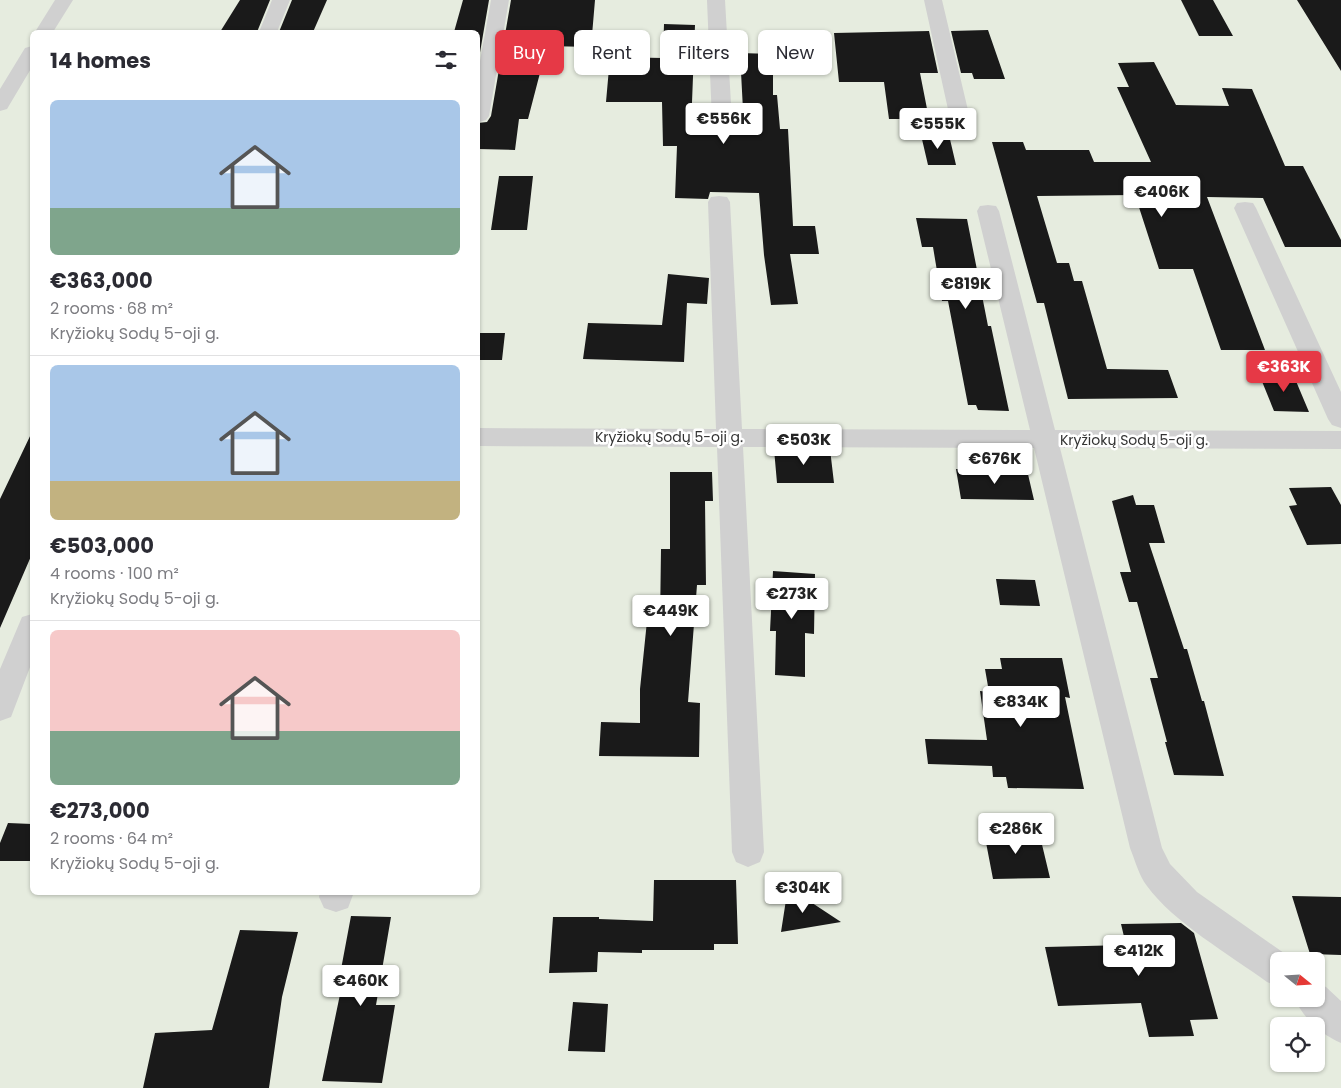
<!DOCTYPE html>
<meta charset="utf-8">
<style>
:root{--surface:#fff;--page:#f7f7f7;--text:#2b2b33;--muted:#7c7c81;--line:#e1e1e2;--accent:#e63946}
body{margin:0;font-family:Poppins,sans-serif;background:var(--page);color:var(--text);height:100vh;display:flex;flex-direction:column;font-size:19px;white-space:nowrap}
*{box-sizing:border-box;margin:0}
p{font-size:16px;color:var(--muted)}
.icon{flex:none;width:28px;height:28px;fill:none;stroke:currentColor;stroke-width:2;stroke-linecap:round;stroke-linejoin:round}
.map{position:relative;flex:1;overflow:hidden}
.drawer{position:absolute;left:30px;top:30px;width:450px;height:865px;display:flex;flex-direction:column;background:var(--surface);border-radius:8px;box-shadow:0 1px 4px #0004}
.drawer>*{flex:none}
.banner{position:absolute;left:495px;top:30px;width:475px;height:45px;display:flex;gap:10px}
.needle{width:32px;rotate:108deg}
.controls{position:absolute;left:1270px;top:952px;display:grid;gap:10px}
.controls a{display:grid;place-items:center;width:55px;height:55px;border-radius:8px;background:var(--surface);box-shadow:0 1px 4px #0004;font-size:25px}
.price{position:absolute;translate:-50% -42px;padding:0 11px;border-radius:5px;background:#fff;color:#222;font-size:16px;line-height:32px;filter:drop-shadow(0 1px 2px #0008)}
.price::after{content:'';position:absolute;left:50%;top:30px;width:15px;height:11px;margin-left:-8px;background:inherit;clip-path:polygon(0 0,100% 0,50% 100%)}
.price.on{background:var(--accent);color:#fff}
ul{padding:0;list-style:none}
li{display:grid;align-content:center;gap:10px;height:265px;padding:0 20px}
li+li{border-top:1px solid var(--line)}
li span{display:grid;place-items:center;height:155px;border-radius:8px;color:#555}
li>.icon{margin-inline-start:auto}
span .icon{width:90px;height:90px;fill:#fffc;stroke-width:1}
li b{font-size:21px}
h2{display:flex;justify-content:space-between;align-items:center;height:60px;padding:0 20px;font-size:21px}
.tag{padding:0 18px;border-radius:8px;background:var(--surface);box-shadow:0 1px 4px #0004;font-size:18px;line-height:45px}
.tag.on{background:var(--accent);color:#fff}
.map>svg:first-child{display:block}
</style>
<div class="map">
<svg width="1341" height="1088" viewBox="0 0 1341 1088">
<rect width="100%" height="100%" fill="#fff"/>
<!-- green -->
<path fill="#e6ecdf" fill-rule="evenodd" d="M 0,0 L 1341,0 L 1341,1088 L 0,1088 ZM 32,32 L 478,32 L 478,892 L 32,892 ZM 1279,961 L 1316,961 L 1316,999 L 1279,999 ZM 1279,1026 L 1316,1026 L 1316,1064 L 1279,1064 Z"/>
<!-- building -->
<path fill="#1a1a1a" d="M 240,0 L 270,0 L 257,32 L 220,32 Z
M 292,0 L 327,0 L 313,32 L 279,32 Z
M 463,0 L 489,0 L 478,64 L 478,32 L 454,32 Z
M 511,0 L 595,0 L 591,47 L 547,46 L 528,119 L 519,119 L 515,150 L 478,149 L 478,123 L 487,122 L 491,116 Z
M 1181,0 L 1213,0 L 1233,36 L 1199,36 Z
M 1297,0 L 1341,0 L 1341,71 Z
M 664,24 L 695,25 L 691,128 L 744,129 L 740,53 L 773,54 L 773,95 L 777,95 L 780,129 L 788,129 L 793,226 L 815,226 L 819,254 L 790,254 L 798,304 L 771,305 L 764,255 L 759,193 L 710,192 L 708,199 L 675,198 L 677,146 L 663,146 L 662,102 L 606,102 L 610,57 L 663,58 Z
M 988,30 L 1005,79 L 974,79 L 972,73 L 961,73 L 951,31 Z
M 929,31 L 938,73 L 920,73 L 929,119 L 889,119 L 884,82 L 839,82 L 834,33 Z
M 1154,62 L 1176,105 L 1229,106 L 1222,88 L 1252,89 L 1285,166 L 1303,166 L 1341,240 L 1341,247 L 1285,247 L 1263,198 L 1207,197 L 1265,350 L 1221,350 L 1193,269 L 1159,269 L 1135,195 L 1037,196 L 1057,263 L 1069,263 L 1074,281 L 1082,281 L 1107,369 L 1168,370 L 1178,398 L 1068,399 L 1044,303 L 1037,303 L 992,142 L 1023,142 L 1026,150 L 1089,150 L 1094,162 L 1151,162 L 1117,87 L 1129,87 L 1118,63 Z
M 921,135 L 949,135 L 956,165 L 928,165 Z
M 499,176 L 533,176 L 527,230 L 491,230 Z
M 916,218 L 967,219 L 988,326 L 991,326 L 1009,411 L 978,410 L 976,405 L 968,405 L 948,301 L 942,301 L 933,247 L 922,247 Z
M 668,274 L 709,278 L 707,304 L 687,303 L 684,362 L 583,359 L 588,323 L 662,325 Z
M 478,333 L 505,333 L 502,360 L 478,360 Z
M 1259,374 L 1293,374 L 1309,412 L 1274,411 Z
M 32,432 L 32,554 L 0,628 L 0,499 Z
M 774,449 L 830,449 L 834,483 L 777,483 Z
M 956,469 L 1027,470 L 1034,500 L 961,499 Z
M 670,472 L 712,472 L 713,501 L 705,501 L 706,585 L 697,585 L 688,702 L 700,703 L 699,757 L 599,756 L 601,722 L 640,723 L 640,689 L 647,621 L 660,622 L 661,549 L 670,549 Z
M 1331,487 L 1341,505 L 1341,544 L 1307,545 L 1289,506 L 1297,505 L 1289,488 Z
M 1133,495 L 1136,505 L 1154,505 L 1165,543 L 1149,543 L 1184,649 L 1187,649 L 1202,701 L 1204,701 L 1224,776 L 1174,775 L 1165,742 L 1167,742 L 1150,678 L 1158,678 L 1137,602 L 1129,602 L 1120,572 L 1131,572 L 1112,501 Z
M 773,571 L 815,574 L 814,634 L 805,633 L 805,677 L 775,675 L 776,631 L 770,631 Z
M 996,579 L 1035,580 L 1040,606 L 1000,605 Z
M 1000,658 L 1062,658 L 1070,698 L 1065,697 L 1084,789 L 1008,788 L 1006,777 L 993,777 L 992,766 L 928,764 L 925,739 L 987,740 L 980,691 L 989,692 L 985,669 L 1002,669 Z
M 8,823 L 32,824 L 32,861 L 0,861 L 0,843 Z
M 984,832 L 1039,832 L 1050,878 L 993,879 Z
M 654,880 L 736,880 L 738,944 L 714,944 L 714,950 L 642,950 L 642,953 L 598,952 L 597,972 L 549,973 L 553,917 L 599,917 L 599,919 L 653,921 Z
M 788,887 L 841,922 L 781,932 Z
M 1292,896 L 1341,897 L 1341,955 L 1310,954 Z
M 351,916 L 391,917 L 376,1005 L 395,1005 L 382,1083 L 322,1081 L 343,980 L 339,980 Z
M 1181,923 L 1194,933 L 1218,1019 L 1190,1020 L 1194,1036 L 1149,1037 L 1141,1003 L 1058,1006 L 1045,947 L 1126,945 L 1121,924 Z
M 240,930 L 298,932 L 282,997 L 269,1088 L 143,1088 L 155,1033 L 212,1030 Z
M 573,1002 L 608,1004 L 605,1052 L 568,1051 Z"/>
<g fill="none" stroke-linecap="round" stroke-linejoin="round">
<!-- street -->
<path fill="#d0d0d0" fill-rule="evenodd" d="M 55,0 L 73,0 L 53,32 L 35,32 Z
M 272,0 L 290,0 L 277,32 L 259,32 Z
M 491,0 L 509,0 L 489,116 L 486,120 L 479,122 L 478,72 Z
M 707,0 L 725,0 L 732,121 L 729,125 L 722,127 L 715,125 L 712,121 Z
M 924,0 L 942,0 L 971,123 L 968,127 L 961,129 L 954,127 L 951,123 Z
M 32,46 L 32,67 L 7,109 L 0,111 L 0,89 L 25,48 Z
M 719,196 L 727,197 L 730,202 L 742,429 L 1030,430 L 977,211 L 980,206 L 988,205 L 996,206 L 999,211 L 1055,430 L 1341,431 L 1341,449 L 1060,448 L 1162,848 L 1170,864 L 1197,892 L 1291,958 L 1293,961 L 1279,961 L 1279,987 L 1267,982 C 1230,955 1173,922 1147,886 C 1139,876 1135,860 1130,848 L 1034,448 L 743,447 L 764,852 L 760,862 L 748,867 L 736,862 L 732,852 L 717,447 L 478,446 L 478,428 L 716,429 L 708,202 L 711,197 Z
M 1245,202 L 1253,203 L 1256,208 L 1341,392 L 1341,428 L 1332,425 L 1328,419 L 1234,208 L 1237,203 Z
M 32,614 L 32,662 L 11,717 L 0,721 L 0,669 L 22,617 Z
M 320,892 L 354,892 L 348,908 L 336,912 L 324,908 L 319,897 Z
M 1316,983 L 1326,987 L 1341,1001 L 1341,1043 C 1322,1035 1303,1018 1295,999 L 1316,999 Z"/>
</g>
<g text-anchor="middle" stroke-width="5" stroke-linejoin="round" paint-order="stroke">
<!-- street labels -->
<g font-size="14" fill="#333" stroke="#fff">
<text x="669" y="442">Kryžiokų Sodų 5-oji g.</text>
<text x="1134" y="445">Kryžiokų Sodų 5-oji g.</text>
</g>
</g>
</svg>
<div class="controls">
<a><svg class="needle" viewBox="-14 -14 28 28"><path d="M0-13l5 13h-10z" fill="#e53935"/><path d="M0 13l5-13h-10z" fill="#7c7c81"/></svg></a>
<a><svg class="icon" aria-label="locate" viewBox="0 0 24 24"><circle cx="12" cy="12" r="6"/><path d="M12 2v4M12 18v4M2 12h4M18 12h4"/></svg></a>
</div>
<b class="price" style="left:724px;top:145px">€556K</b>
<b class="price" style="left:938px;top:150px">€555K</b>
<b class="price" style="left:1162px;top:218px">€406K</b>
<b class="price" style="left:966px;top:310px">€819K</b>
<b class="price on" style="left:1284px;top:393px">€363K</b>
<b class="price" style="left:804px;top:466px">€503K</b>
<b class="price" style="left:995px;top:485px">€676K</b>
<b class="price" style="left:792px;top:620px">€273K</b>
<b class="price" style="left:671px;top:637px">€449K</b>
<b class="price" style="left:1021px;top:728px">€834K</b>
<b class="price" style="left:1016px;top:855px">€286K</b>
<b class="price" style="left:803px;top:914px">€304K</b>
<b class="price" style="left:1139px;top:977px">€412K</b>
<b class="price" style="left:361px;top:1007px">€460K</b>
<div class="banner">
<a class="tag on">Buy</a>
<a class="tag">Rent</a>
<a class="tag">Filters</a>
<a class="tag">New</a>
</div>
<section class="drawer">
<h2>14 homes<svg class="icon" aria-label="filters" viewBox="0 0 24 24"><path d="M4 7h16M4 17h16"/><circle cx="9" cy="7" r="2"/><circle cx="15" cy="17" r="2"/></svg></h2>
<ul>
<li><span style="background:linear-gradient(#a9c7e8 70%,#7fa58c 0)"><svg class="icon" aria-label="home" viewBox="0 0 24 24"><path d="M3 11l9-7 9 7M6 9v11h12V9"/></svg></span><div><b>€363,000</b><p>2 rooms · 68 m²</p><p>Kryžiokų Sodų 5-oji g.</p></div></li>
<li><span style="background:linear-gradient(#a9c7e8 75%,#c2b280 0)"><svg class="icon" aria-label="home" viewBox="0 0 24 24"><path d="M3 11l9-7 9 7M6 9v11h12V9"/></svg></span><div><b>€503,000</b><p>4 rooms · 100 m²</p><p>Kryžiokų Sodų 5-oji g.</p></div></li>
<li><span style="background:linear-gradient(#f6c9c9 65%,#7fa58c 0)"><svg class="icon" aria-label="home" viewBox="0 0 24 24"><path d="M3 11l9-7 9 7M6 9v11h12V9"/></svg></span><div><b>€273,000</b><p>2 rooms · 64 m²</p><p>Kryžiokų Sodų 5-oji g.</p></div></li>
</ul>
</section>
</div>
